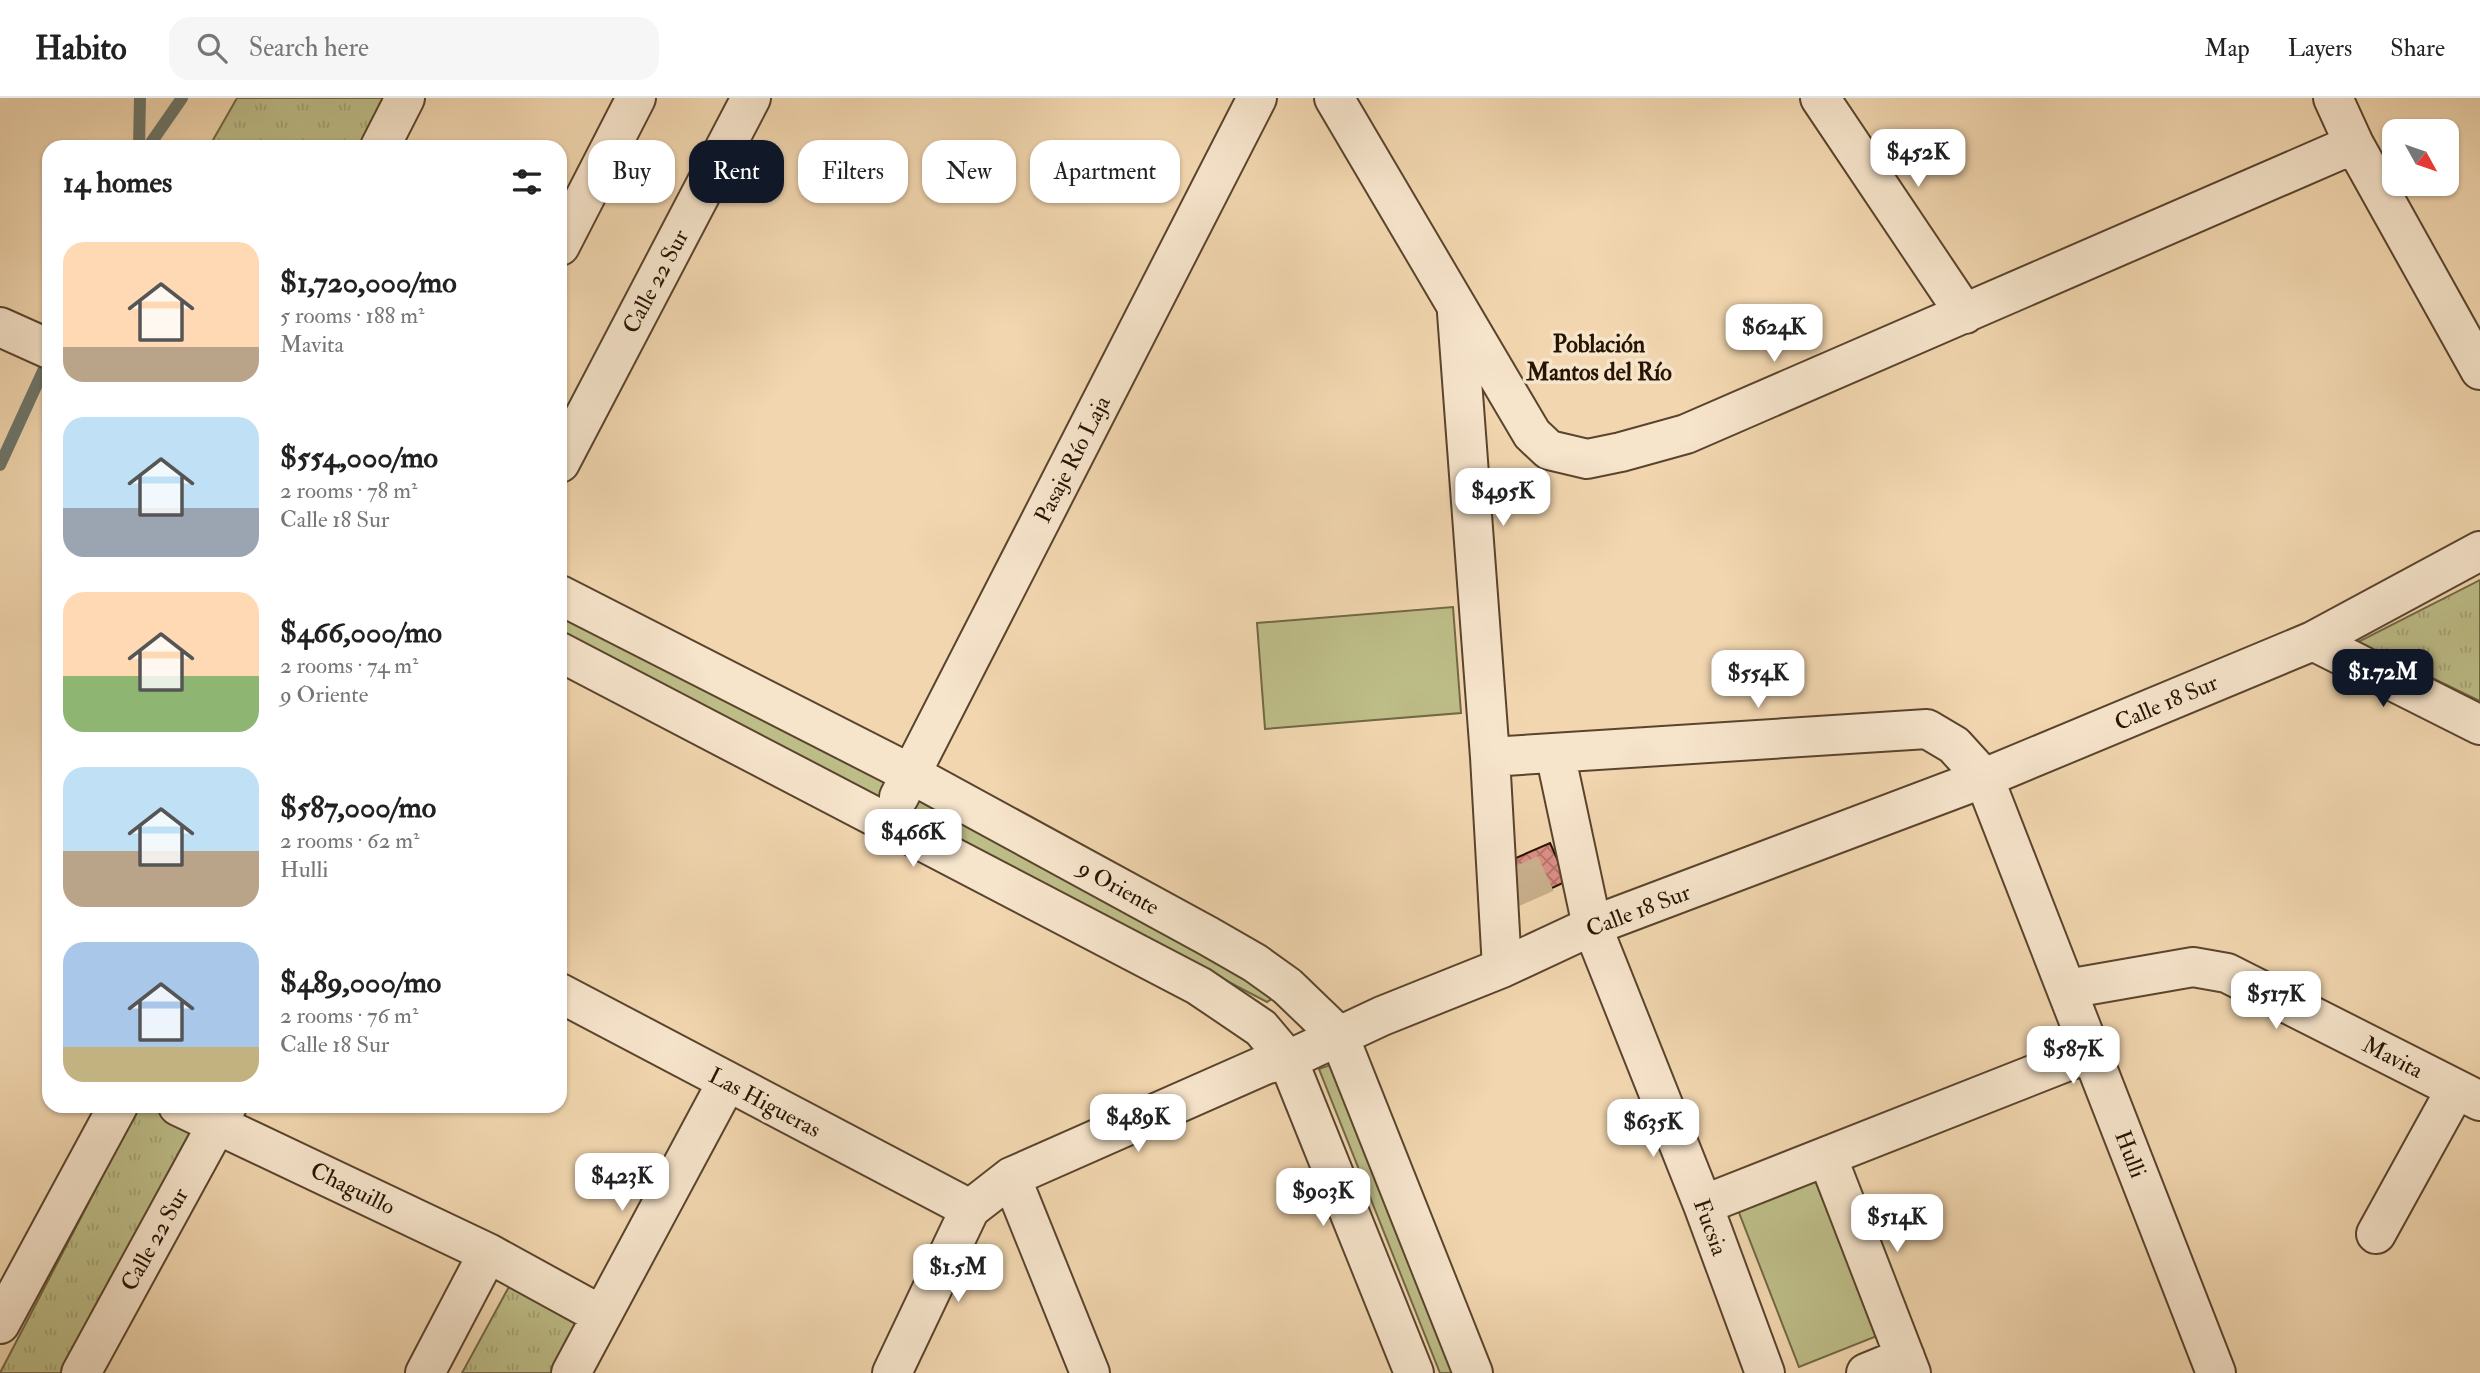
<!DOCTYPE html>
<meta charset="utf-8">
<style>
:root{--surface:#fff;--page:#f6f6f6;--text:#222;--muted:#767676;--line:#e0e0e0;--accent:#111827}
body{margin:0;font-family:"IM FELL Double Pica",serif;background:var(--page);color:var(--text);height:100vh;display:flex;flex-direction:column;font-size:26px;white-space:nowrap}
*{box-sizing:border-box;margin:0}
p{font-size:23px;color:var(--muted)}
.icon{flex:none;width:38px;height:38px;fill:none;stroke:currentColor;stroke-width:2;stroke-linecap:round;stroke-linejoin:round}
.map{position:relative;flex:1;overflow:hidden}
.details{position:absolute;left:42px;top:42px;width:525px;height:973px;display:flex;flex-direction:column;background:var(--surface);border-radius:21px;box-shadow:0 2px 5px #0004}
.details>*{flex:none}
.guide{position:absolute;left:588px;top:42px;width:665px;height:63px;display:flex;gap:14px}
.needle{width:46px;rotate:130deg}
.tools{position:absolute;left:2382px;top:21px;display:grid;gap:14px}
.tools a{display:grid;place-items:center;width:77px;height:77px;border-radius:14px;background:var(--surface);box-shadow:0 2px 5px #0004;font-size:35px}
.price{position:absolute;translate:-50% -60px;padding:0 16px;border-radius:14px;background:#fff;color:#222;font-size:23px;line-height:46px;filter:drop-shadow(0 2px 4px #0008)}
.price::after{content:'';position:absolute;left:50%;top:42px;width:21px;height:16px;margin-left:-10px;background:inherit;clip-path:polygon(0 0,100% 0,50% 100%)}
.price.on{background:var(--accent);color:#fff}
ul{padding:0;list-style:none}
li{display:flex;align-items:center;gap:21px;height:175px;padding:0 21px}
li span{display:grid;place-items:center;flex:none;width:196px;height:140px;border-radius:21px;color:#555}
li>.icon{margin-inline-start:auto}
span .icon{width:84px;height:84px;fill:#fffc;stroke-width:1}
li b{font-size:30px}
h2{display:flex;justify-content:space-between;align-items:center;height:84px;padding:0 21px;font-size:30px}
.chip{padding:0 24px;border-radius:21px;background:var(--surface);box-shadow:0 2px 5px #0004;font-size:24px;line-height:63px}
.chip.on{background:var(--accent);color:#fff}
header{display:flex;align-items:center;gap:42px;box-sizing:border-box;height:98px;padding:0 35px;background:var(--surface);border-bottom:2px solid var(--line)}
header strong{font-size:33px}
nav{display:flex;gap:38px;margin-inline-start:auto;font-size:24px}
.search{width:490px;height:63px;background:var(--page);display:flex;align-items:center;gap:18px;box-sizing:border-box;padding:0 24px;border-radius:21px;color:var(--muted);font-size:26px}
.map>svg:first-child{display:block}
</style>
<header>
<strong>Habito</strong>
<div class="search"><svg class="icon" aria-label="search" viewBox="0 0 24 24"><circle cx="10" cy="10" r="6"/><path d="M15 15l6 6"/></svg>Search here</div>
<nav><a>Map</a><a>Layers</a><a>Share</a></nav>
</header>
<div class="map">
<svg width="2480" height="1275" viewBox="0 0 2480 1275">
<defs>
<pattern id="park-tufts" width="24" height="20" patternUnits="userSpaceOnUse" patternTransform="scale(1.75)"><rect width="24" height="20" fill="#bdbd88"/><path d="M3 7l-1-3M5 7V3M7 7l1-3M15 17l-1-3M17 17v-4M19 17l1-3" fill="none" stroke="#a2a274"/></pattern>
<pattern id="building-cross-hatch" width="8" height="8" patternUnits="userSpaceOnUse" patternTransform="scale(1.75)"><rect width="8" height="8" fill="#dd8e85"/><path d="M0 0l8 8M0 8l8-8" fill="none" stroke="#b3736b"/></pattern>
</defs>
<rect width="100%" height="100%" fill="#f1d6af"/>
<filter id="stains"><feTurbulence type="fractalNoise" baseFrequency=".00286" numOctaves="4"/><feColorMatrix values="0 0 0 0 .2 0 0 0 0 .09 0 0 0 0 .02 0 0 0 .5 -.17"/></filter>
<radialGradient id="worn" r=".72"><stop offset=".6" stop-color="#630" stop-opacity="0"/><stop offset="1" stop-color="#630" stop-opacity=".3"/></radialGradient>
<!-- grass -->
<path fill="#bdbd88" stroke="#726845" stroke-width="2" d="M 560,489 L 1303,881 L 1267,904 L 560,534 Z
M 1453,509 L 1461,615 L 1265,631 L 1257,525 Z
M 1356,958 L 1483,1275 L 1440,1275 L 1319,971 Z
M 1815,1082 L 1877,1238 L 1799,1269 L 1738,1112 Z"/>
<!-- park -->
<path fill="url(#park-tufts)" stroke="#726845" stroke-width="2" d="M 237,0 L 388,0 L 362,49 L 209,49 Z
M 2480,482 L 2480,603 L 2358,544 Z
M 139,1008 L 204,1008 L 62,1275 L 0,1275 Z
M 517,1174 L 592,1214 L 558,1275 L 462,1275 Z"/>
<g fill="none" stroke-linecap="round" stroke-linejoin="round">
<!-- stream -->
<path stroke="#6d766b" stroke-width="12" d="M 139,49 L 140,0
M 148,49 L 182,0
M 0,367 L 49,260"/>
</g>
<!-- building -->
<path fill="url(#building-cross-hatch)" stroke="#281402" stroke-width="2" d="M 1550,745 L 1567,783 L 1518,806 L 1500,767 Z"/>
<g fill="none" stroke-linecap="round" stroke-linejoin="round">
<!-- minor-tunnel -->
<path stroke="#c9af8c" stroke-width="38" stroke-dasharray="38 19" stroke-linecap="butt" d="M 1511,791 L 1560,769"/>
<!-- minor casing -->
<g stroke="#5a442d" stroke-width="42">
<path id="minor" d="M 1334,0 L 1532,336 L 1549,352 L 1587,361 L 1621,354 L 1686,336 L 2354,46
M 1820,0 L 1965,216
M 2333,0 L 2354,46 L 2480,272
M 380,49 L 405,0
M 560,148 L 636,0
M 1457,215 L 1490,659 L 1502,870
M 0,229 L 49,251
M 560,365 L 751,0
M 560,497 L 911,676 L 1208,838 L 1255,865 L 1287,888 L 1339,938 L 1473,1275
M 2313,543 L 2480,627
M 560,554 L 1199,888 L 1261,930 L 1288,962 L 1414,1275
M 1555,655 L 1592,828 L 1703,1107 L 1765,1275
M 1490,659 L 1927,631 L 1954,647 L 1984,680 L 2216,1275
M 899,699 L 1257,0
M 2067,891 L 2193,869 L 2227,875 L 2480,1003
M 560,895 L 970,1111
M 178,1008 L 488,1155 L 601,1217
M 1827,1058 L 1911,1275
M 1011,1079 L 1090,1275
M 1703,1107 L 2091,954
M 2376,1136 L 2456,991
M 0,1226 L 118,1008
M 81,1275 L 227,1008
M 425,1275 L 488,1155
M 571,1275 L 727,984
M 892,1275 L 970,1111 L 1011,1079 L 1267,966 L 1288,962 L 1382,918 L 1502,870 L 1592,828 L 1984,680 L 2313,543 L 2480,453
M 1866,1275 L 1905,1259"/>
</g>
<!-- minor -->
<use href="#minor" stroke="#f6e4cb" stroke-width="38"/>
</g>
<g text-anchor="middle" stroke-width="7" stroke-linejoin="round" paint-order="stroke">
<!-- street labels -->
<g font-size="23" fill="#281402" stroke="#f6e4cb">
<text transform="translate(655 183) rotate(-62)" y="8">Calle 22 Sur</text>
<text transform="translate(1072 361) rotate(-63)" y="8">Pasaje Río Laja</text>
<text transform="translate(2166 604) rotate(-23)" y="8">Calle 18 Sur</text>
<text transform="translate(1119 789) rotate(29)" y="8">9 Oriente</text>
<text transform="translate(1638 812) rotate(-21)" y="8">Calle 18 Sur</text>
<text transform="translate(2393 959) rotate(27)" y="8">Mavita</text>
<text transform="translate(765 1004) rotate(28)" y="8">Las Higueras</text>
<text transform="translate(2131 1056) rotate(69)" y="8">Hulli</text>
<text transform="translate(353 1090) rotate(26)" y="8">Chaguillo</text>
<text transform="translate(1711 1129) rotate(70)" y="8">Fucsia</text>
<text transform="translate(154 1141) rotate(-61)" y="8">Calle 22 Sur</text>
</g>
<!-- neighbourhood labels -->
<g font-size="24" font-weight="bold" fill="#281402" stroke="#f6e4cb">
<text x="1599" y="254">Población<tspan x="1599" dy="28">Mantos del Río</tspan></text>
</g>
</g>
<rect width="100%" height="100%" filter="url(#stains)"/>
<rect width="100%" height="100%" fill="url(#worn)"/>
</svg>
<div class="tools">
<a><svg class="needle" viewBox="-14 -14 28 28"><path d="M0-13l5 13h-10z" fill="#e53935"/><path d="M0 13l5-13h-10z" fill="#767676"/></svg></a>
</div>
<b class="price" style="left:1918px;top:91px">$452K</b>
<b class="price" style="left:1774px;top:266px">$624K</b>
<b class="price" style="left:1503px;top:430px">$495K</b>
<b class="price on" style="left:2383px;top:611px">$1.72M</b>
<b class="price" style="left:1758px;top:612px">$554K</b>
<b class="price" style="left:913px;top:771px">$466K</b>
<b class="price" style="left:2276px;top:933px">$517K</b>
<b class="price" style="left:2073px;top:988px">$587K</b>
<b class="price" style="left:1138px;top:1056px">$489K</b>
<b class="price" style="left:1653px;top:1061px">$635K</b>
<b class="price" style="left:622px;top:1115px">$423K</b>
<b class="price" style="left:1323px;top:1130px">$903K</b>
<b class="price" style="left:1897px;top:1156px">$514K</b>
<b class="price" style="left:958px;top:1206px">$1.5M</b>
<div class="guide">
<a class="chip">Buy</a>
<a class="chip on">Rent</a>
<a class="chip">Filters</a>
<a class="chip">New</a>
<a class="chip">Apartment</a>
</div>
<section class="details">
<h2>14 homes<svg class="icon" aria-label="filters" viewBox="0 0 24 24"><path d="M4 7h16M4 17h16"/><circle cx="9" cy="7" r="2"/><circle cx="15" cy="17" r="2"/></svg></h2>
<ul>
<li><span style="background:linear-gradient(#ffd9b3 75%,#b9a48a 0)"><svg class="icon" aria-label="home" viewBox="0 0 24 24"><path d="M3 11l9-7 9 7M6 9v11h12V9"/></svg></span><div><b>$1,720,000/mo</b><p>5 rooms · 188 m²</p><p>Mavita</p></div></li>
<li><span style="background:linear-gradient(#bfe0f5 65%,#9aa5b1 0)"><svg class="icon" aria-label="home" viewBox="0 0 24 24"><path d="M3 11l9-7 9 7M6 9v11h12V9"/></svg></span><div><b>$554,000/mo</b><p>2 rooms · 78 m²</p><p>Calle 18 Sur</p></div></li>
<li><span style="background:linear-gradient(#ffd9b3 60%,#8fb573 0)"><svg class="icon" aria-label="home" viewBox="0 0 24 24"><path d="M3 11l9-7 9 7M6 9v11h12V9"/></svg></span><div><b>$466,000/mo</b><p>2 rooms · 74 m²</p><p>9 Oriente</p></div></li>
<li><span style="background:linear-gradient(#bfe0f5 60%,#b9a48a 0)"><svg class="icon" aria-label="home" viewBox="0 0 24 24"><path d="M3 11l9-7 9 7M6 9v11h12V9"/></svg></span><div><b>$587,000/mo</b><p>2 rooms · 62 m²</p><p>Hulli</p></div></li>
<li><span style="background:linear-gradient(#a9c7e8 75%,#c2b280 0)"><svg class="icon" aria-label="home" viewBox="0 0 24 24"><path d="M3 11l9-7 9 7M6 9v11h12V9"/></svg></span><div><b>$489,000/mo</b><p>2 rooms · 76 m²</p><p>Calle 18 Sur</p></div></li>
</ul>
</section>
</div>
